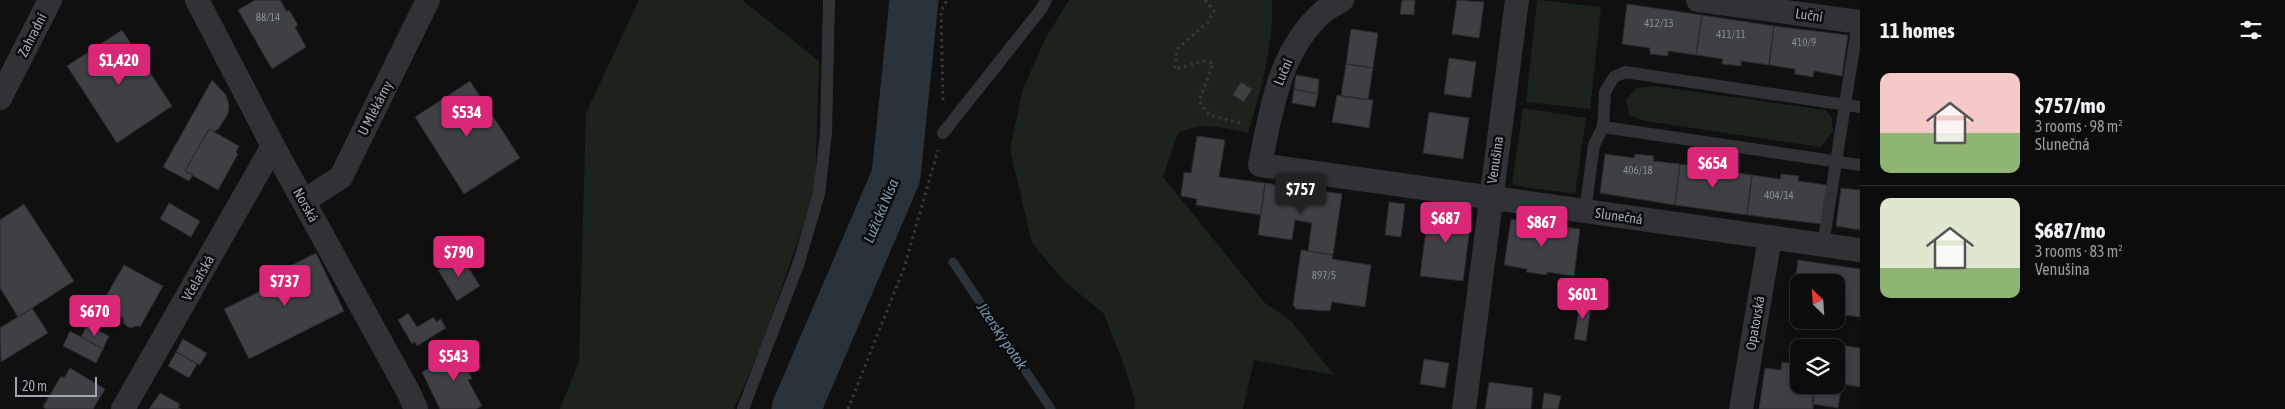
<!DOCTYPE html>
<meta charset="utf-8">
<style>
:root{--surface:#0c0c0d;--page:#151516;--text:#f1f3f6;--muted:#9a9b9d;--line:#2c2c2e;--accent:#db2777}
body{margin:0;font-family:"Asap Condensed",sans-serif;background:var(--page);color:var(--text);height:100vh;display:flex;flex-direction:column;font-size:19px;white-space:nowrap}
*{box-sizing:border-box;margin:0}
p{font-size:16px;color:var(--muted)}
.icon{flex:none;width:28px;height:28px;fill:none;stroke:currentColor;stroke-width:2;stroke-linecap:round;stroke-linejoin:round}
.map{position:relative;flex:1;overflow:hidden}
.panel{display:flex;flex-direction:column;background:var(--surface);width:425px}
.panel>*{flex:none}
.needle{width:32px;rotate:335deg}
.fabs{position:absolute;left:1790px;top:274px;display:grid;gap:10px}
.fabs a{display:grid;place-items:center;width:55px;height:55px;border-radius:10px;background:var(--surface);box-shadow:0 2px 12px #0003,0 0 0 1px var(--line);font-size:25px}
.scale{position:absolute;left:15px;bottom:12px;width:82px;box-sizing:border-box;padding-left:5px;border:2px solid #a1a7b2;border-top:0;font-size:14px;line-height:18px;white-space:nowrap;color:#a1a7b2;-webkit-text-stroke:4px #0b0b0c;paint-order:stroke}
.price{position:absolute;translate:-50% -42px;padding:0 11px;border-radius:5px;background:var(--accent);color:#fff;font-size:16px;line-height:32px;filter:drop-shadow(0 1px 2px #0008)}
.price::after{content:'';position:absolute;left:50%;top:30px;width:15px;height:11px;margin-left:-8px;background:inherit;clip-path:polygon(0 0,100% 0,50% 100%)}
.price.selected{background:#222;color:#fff}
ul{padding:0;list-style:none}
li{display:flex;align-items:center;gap:15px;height:125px;padding:0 20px}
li+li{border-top:1px solid var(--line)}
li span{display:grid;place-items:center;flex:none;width:140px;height:100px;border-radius:10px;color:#555}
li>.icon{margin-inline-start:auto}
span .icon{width:60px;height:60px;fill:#fffc;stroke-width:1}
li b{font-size:21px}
h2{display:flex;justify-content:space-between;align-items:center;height:60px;padding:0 20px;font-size:21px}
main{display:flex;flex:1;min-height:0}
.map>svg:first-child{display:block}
</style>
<main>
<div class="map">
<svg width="1860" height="409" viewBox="0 0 1860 409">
<rect width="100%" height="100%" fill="#101011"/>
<!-- green -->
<path fill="#1c231d" d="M 639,0 L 742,0 L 819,61 L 815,192 L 761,346 L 734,409 L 560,409 L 579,361 L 586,113 Z
M 1069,0 L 1272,0 C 1274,44 1261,91 1248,133 C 1220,128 1205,121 1178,133 L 1163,177 L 1265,303 L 1291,321 L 1334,375 L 1254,360 L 1243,409 L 1134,409 L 1135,401 L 1125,368 L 1104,314 L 1062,279 L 1032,243 L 1010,149 L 1023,89 L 1045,39 Z
M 1537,0 L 1601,7 L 1590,109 L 1526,102 Z
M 1653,86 L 1825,110 L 1832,118 L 1833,131 L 1821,147 L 1645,121 L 1629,115 L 1626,99 L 1637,88 Z
M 1523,108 L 1586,118 L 1575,194 L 1512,185 Z"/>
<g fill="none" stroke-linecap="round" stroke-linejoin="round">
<!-- stream -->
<path stroke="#293339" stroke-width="9" d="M 953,262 L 1051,409"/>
<!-- river -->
<path stroke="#293339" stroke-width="49" d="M 796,409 L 896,176 L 914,0"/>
</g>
<!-- building -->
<path fill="#3f4044" stroke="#2a2a2d" d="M 255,0 L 280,0 L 287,12 L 289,10 L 298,25 L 295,27 L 306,47 L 272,69 L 238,10 Z
M 1402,0 L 1415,0 L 1414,15 L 1400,14 Z
M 1457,0 L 1484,2 L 1479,38 L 1452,34 Z
M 1627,4 L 1702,15 L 1696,55 L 1668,51 L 1668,56 L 1650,54 L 1650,48 L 1622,44 Z
M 1702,15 L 1774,26 L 1769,65 L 1741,61 L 1741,66 L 1722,64 L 1723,59 L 1696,55 Z
M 1774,26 L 1848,35 L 1842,76 L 1814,71 L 1813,77 L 1795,74 L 1795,69 L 1769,65 Z
M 1351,29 L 1378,33 L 1373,68 L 1346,64 Z
M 122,30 L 172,106 L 117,143 L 67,66 Z
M 1449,58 L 1476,62 L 1471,98 L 1444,94 Z
M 1346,64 L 1373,68 L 1368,100 L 1341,96 Z
M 1296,75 L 1319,79 L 1318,94 L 1294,89 Z
M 212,80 L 226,95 L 229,105 L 228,114 L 219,128 L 214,132 L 209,129 L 185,171 L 193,175 L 189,181 L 163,167 Z
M 470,81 L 520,158 L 464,194 L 415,117 Z
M 1241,82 L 1252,89 L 1244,102 L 1233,95 Z
M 1294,89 L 1318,94 L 1315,107 L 1292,103 Z
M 1337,95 L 1373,100 L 1369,128 L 1332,122 Z
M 1429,112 L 1469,118 L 1463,159 L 1423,153 Z
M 209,129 L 239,146 L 236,152 L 238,154 L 218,190 L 185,171 Z
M 1197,136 L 1225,140 L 1219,177 L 1265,183 L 1261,215 L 1196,205 L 1197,199 L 1181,196 L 1184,172 L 1191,173 Z
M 1605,154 L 1634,158 L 1635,154 L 1654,156 L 1653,161 L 1680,164 L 1675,205 L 1600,193 Z
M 1708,163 L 1726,166 L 1725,171 L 1752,175 L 1747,215 L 1675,205 L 1680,164 L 1707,168 Z
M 1781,174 L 1799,176 L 1798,181 L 1827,185 L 1821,224 L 1747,215 L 1752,175 L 1780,179 Z
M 1265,183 L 1342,194 L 1333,255 L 1308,251 L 1312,223 L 1295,220 L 1292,240 L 1258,235 Z
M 1841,188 L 1860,190 L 1860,230 L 1836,226 Z
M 1389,202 L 1405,204 L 1401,237 L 1385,235 Z
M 169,203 L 200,221 L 191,237 L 160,219 Z
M 24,204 L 74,281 L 18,317 L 0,288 L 0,220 Z
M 1429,207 L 1472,213 L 1463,281 L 1420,276 Z
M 1511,219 L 1580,229 L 1574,276 L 1547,272 L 1547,275 L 1526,272 L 1527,269 L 1504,265 Z
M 1301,250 L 1333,255 L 1332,259 L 1371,265 L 1365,307 L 1332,302 L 1330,311 L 1296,309 L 1293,305 Z
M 316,253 L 344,311 L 249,359 L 224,309 L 283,280 L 278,272 Z
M 461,256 L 480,286 L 457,301 L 438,270 Z
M 1798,260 L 1860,269 L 1860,317 L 1836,314 L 1836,282 L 1799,282 L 1799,308 L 1791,307 Z
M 124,265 L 163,286 L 140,327 L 137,326 L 130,328 L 124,324 L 123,318 L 104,308 L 110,297 L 106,296 Z
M 1581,298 L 1592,299 L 1586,341 L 1574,339 Z
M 32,308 L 48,333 L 1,362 L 0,328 Z
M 408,313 L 417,327 L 434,317 L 436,322 L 441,319 L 446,328 L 417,346 L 415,342 L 412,344 L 398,320 Z
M 87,325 L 109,336 L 103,349 L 81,337 Z
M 70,331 L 103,349 L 96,363 L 63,346 Z
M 183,339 L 207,353 L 200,365 L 176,352 Z
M 1812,341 L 1860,348 L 1860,387 L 1842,384 L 1838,408 L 1812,404 L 1814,385 L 1836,385 L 1836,348 L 1811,348 Z
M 471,347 L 481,367 L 469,373 L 472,379 L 468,380 L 482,406 L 476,409 L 440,409 L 422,372 Z
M 176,352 L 197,364 L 189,378 L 168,366 Z
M 1424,359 L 1449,363 L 1445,388 L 1420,384 Z
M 1782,362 L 1797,364 L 1796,372 L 1799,373 L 1799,385 L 1814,385 L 1813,409 L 1759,409 L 1765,368 L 1781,370 Z
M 70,368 L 105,389 L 93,409 L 46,409 L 43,407 L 61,376 L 64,378 Z
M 1489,382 L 1533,388 L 1531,409 L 1485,409 Z
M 160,393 L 180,404 L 178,408 L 181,409 L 149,409 Z
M 1544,393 L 1561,396 L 1558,409 L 1542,409 Z"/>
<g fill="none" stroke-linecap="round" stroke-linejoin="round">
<!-- path -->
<path stroke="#37393d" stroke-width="3" stroke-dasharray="2.5 4" stroke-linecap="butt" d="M 1205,0 L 1214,11 L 1208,22 L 1177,49 L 1175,69 L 1204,61 L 1213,63 L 1199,102 L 1209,115 L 1244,124
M 943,100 L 941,11 L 947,0
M 848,409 L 904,268 L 938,150"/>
<!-- lane -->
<path stroke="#313236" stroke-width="12" d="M 1603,127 L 1860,165
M 943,133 L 1042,8 L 1046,0
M 1585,211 L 1594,145 L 1603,127 L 1605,92 L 1614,77 L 1625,72 L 1860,107
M 1823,245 L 1858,22
M 743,409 L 798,265 L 819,194 L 826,133 L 829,0"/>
<!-- street -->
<path stroke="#313236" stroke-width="24" d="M 197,0 L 273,146 L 409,393 L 416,409
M 1342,0 C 1336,4 1328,7 1323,12 C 1279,50 1271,111 1260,165 L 1860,250
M 1698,0 L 1860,22
M 0,98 L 50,0
M 304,201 L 341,177 L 428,0
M 123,409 L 273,146
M 1464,409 L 1517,0
M 1741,409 L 1770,238"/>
</g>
<g text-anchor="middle" stroke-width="5" stroke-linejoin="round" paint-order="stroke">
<!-- number labels -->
<g font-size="11" fill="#888d96">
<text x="268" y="21">88/14</text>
<text x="1659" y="27">412/13</text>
<text x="1731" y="38">411/11</text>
<text x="1804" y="46">410/9</text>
<text x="1638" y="174">406/18</text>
<text x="1779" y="199">404/14</text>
<text x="1324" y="279">897/5</text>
</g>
<!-- street labels -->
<g font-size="14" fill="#a1a7b2" stroke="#0b0b0c">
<text transform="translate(1809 15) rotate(8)" y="5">Luční</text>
<text transform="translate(32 35) rotate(-63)" y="5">Zahradní</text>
<text transform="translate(1283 72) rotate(-67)" y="5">Luční</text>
<text transform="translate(375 108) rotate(-63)" y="5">U Mlékárny</text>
<text transform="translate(1495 160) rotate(-82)" y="5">Venušina</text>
<text transform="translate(306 205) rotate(61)" y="5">Norská</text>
<text transform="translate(1619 216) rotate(8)" y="5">Slunečná</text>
<text transform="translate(198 278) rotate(-60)" y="5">Včelařská</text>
<text transform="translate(1755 323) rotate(-80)" y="5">Opatovská</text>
</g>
<!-- water labels -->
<g font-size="15" font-style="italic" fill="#7797ad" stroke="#0b0b0c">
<text transform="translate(881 211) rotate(-67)" y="5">Lužická Nisa</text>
<text transform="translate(1002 336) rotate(56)" y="5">Jizerský potok</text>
</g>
</g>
</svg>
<div class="fabs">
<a><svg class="needle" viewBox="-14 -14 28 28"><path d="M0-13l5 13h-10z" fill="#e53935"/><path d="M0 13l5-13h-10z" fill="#9a9b9d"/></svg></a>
<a><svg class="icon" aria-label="layers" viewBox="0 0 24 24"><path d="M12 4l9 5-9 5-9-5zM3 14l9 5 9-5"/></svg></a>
</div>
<div class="scale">20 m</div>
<b class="price" style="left:119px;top:86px">$1,420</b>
<b class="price" style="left:467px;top:138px">$534</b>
<b class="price" style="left:1713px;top:189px">$654</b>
<b class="price selected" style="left:1301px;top:215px">$757</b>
<b class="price" style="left:1446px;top:244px">$687</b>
<b class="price" style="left:1542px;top:248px">$867</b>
<b class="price" style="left:459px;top:278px">$790</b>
<b class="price" style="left:285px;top:307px">$737</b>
<b class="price" style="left:1583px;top:320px">$601</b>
<b class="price" style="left:95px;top:337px">$670</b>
<b class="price" style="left:454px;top:382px">$543</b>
</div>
<section class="panel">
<h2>11 homes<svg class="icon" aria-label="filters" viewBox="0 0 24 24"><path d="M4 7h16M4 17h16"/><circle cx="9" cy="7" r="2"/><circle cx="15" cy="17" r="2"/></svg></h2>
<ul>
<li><span style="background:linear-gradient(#f6c9c9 60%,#8fb573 0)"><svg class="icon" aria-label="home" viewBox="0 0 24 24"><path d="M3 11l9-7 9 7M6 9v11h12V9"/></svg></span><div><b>$757/mo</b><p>3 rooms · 98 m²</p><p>Slunečná</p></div></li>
<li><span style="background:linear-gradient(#dfe7d0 70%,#8fb573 0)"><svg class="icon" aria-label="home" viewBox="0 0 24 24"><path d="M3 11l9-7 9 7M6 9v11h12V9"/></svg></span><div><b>$687/mo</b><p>3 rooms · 83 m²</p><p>Venušina</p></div></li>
</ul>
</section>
</main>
